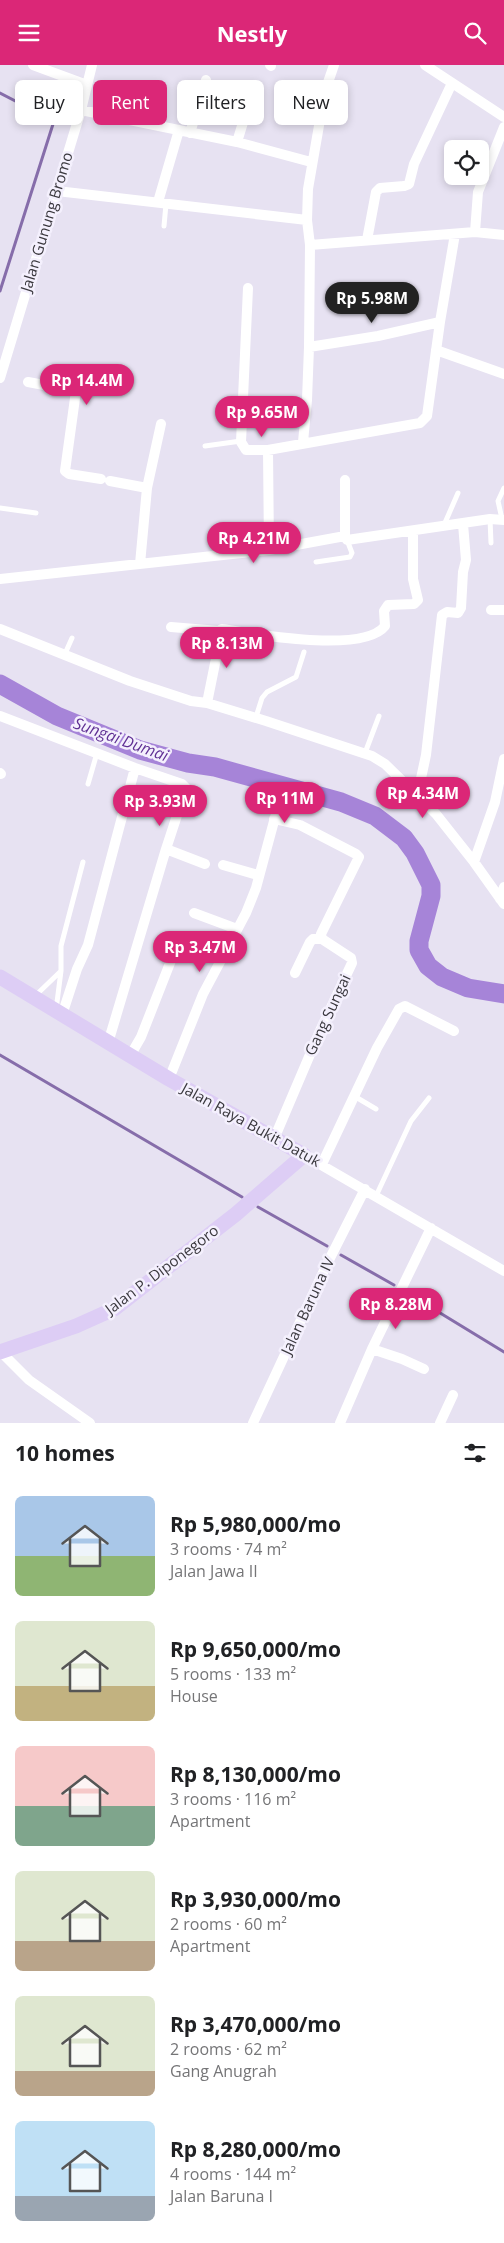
<!DOCTYPE html>
<meta charset="utf-8">
<style>
:root{--surface:#fff;--page:#f2f2f2;--text:#202124;--muted:#757577;--accent:#db2777}
body{margin:0;font-family:"Open Sans",sans-serif;background:var(--page);color:var(--text);height:100vh;display:flex;flex-direction:column;font-size:19px;white-space:nowrap}
*{box-sizing:border-box;margin:0}
p{font-size:16px;color:var(--muted)}
.icon{flex:none;width:28px;height:28px;fill:none;stroke:currentColor;stroke-width:2;stroke-linecap:round;stroke-linejoin:round}
.map{position:relative;height:1358px;overflow:hidden}
.side{display:flex;flex-direction:column;background:var(--surface);flex:1}
.side>*{flex:none}
.hud{position:absolute;left:15px;top:15px;width:475px;height:45px;display:flex;gap:10px}
.fabs{position:absolute;left:444px;top:75px;display:grid;gap:10px}
.fabs a{display:grid;place-items:center;width:45px;height:45px;border-radius:8px;background:var(--surface);box-shadow:0 2px 8px #0003;font-size:25px}
.price{position:absolute;translate:-50% -42px;padding:0 11px;border-radius:18px;background:var(--accent);color:#fff;font-size:16px;line-height:32px;filter:drop-shadow(0 1px 2px #0008)}
.price::after{content:'';position:absolute;left:50%;top:30px;width:15px;height:11px;margin-left:-8px;background:inherit;clip-path:polygon(0 0,100% 0,50% 100%)}
.price.on{background:#222;color:#fff}
ul{padding:0;list-style:none}
li{display:flex;align-items:center;gap:15px;height:125px;padding:0 15px}
li span{display:grid;place-items:center;flex:none;width:140px;height:100px;border-radius:8px;color:#555}
li>.icon{margin-inline-start:auto}
span .icon{width:60px;height:60px;fill:#fffc;stroke-width:1}
li b{font-size:21px}
h2{display:flex;justify-content:space-between;align-items:center;height:60px;padding:0 15px;font-size:21px}
.chip{padding:0 18px;border-radius:8px;background:var(--surface);box-shadow:0 2px 8px #0003;font-size:18px;line-height:45px}
.chip.on{background:var(--accent);color:#fff}
header{display:flex;justify-content:space-between;align-items:center;height:65px;padding:0 15px;background:var(--accent);color:#fff;font-size:22px;font-weight:700}
.map>svg:first-child{display:block}
</style>
<header><svg class="icon" aria-label="menu" viewBox="0 0 24 24"><path d="M4 6h16M4 12h16M4 18h16"/></svg>Nestly<svg class="icon" aria-label="search" viewBox="0 0 24 24"><circle cx="10" cy="10" r="6"/><path d="M15 15l6 6"/></svg></header>
<div class="map">
<svg width="504" height="1358" viewBox="0 0 504 1358">
<rect width="100%" height="100%" fill="#e7e2f2"/>
<g fill="none" stroke-linecap="round" stroke-linejoin="round">
<!-- stream -->
<path stroke="#866daa" stroke-width="3" d="M 0,28 L 54,56 L 0,226
M 0,990 L 242,1132
M 258,1142 L 327,1181
M 341,1190 L 394,1220
M 409,1229 L 504,1287"/>
<!-- river -->
<path stroke="#a684d8" stroke-width="19" d="M 0,619 L 57,651 L 140,685 L 188,698 L 215,702 L 341,737 L 375,751 L 404,773 L 415,788 L 431,820 L 431,831 L 419,876 L 419,885 L 428,901 L 442,912 L 468,923 L 504,929"/>
<!-- lane -->
<path stroke="#fff" stroke-width="5" d="M 164,161 L 166,139
M 205,381 L 241,376
M 0,443 L 36,448
M 490,454 L 491,478
M 502,454 L 498,436 L 504,423
M 444,460 L 458,428
M 316,497 L 350,492 L 352,488 L 347,475
M 64,591 L 72,573
M 256,652 L 262,633 L 267,627 L 296,612 L 304,587
M 365,688 L 379,651
M 88,719 L 97,688
M 35,931 L 61,906 L 61,881 L 83,797
M 56,945 L 61,906
M 354,1031 L 376,1044
M 376,1131 L 411,1056 L 429,1033"/>
<!-- street -->
<path stroke="#fff" stroke-width="10" d="M 33,0 L 87,20
M 270,0 L 271,1
M 425,0 L 504,52
M 81,45 L 237,77 L 311,97
M 190,68 L 206,15
M 237,77 L 249,38
M 57,126 L 307,155
M 158,137 L 179,65
M 475,167 L 478,127 L 504,62
M 367,175 L 376,127 L 380,123 L 404,121 L 409,119 L 414,99 L 452,18
M 310,180 L 475,167 L 504,170
M 248,223 L 241,377 L 246,385 L 268,385 L 420,358 L 427,351 L 440,257 L 455,169
M 309,282 L 378,271 L 440,257
M 436,285 L 504,309
M 0,313 L 81,45 L 92,0
M 28,317 L 76,326 L 65,406 L 69,409 L 101,414
M 303,377 L 307,335 L 309,282 L 310,180 L 307,155 L 308,124 L 325,26 L 334,0
M 268,385 L 269,485
M 345,415 L 345,471
M 110,416 L 147,423
M 140,499 L 147,423 L 161,359
M 0,514 L 269,485 L 345,471 L 347,475 L 490,454 L 504,455
M 491,545 L 504,545
M 171,562 L 219,566 L 222,564 C 255,569 363,589 385,561 L 384,546 L 388,540 L 414,539 L 418,535 L 413,514 L 413,467
M 0,564 L 130,616 L 191,636 L 207,638 L 266,656 L 372,691 L 385,699 L 436,749 L 474,797 L 504,839
M 207,638 L 222,564
M 0,651 L 135,703 L 182,719 L 186,723 L 166,784 L 108,978
M 0,708 L 1,709
M 417,732 L 426,690 L 442,550 L 447,547 L 458,548 L 461,543 L 463,507 L 466,495 L 463,459
M 274,754 L 300,760 L 356,789 L 359,792 L 321,869 L 322,874 L 351,893 L 352,898 L 320,966 L 274,1074
M 166,784 L 205,799
M 474,797 L 495,737 L 504,694
M 223,800 L 258,810
M 500,834 L 504,822
M 194,848 L 237,864
M 295,908 L 310,877 L 313,874 L 322,874
M 62,950 L 77,904 L 88,880 L 135,703
M 130,991 L 141,972 L 172,893
M 169,1014 L 203,929 L 246,848 L 256,823 L 277,745 L 253,732
M 304,1090 L 504,1206
M 322,1099 L 377,983 L 399,944 L 405,941 L 454,966
M 372,1284 L 402,1294 L 424,1304
M 1,1287 L 29,1315 L 90,1358
M 253,1358 L 327,1199 L 365,1124
M 340,1358 L 372,1284 L 431,1163
M 440,1358 L 453,1330"/>
<!-- primary -->
<path stroke="#ddcdf5" stroke-width="15" d="M 0,912 L 169,1014 L 304,1090 L 236,1149 L 114,1244 L 76,1261 L 0,1287"/>
</g>
<g text-anchor="middle" stroke-width="5" stroke-linejoin="round" paint-order="stroke">
<!-- street labels -->
<g font-size="15" fill="#3a383e" stroke="#f4f0fd">
<text transform="translate(47 157) rotate(-73)" y="5">Jalan Gunung Bromo</text>
<text transform="translate(328 950) rotate(-65)" y="5">Gang Sungai</text>
<text transform="translate(251 1060) rotate(29)" y="5">Jalan Raya Bukit Datuk</text>
<text transform="translate(162 1205) rotate(-37)" y="5">Jalan P. Diponegoro</text>
<text transform="translate(308 1241) rotate(-65)" y="5">Jalan Baruna IV</text>
</g>
<!-- water labels -->
<g font-size="16" font-style="italic" fill="#603194" stroke="#f4f0fd">
<text transform="translate(121 674) rotate(20)" y="6">Sungai Dumai</text>
</g>
</g>
</svg>
<div class="fabs">
<a><svg class="icon" aria-label="locate" viewBox="0 0 24 24"><circle cx="12" cy="12" r="6"/><path d="M12 2v4M12 18v4M2 12h4M18 12h4"/></svg></a>
</div>
<b class="price on" style="left:372px;top:259px">Rp 5.98M</b>
<b class="price" style="left:87px;top:341px">Rp 14.4M</b>
<b class="price" style="left:262px;top:373px">Rp 9.65M</b>
<b class="price" style="left:254px;top:499px">Rp 4.21M</b>
<b class="price" style="left:227px;top:604px">Rp 8.13M</b>
<b class="price" style="left:423px;top:754px">Rp 4.34M</b>
<b class="price" style="left:285px;top:759px">Rp 11M</b>
<b class="price" style="left:160px;top:762px">Rp 3.93M</b>
<b class="price" style="left:200px;top:908px">Rp 3.47M</b>
<b class="price" style="left:396px;top:1265px">Rp 8.28M</b>
<div class="hud">
<a class="chip">Buy</a>
<a class="chip on">Rent</a>
<a class="chip">Filters</a>
<a class="chip">New</a>
</div>
</div>
<section class="side">
<h2>10 homes<svg class="icon" aria-label="filters" viewBox="0 0 24 24"><path d="M4 7h16M4 17h16"/><circle cx="9" cy="7" r="2"/><circle cx="15" cy="17" r="2"/></svg></h2>
<ul>
<li><span style="background:linear-gradient(#a9c7e8 60%,#8fb573 0)"><svg class="icon" aria-label="home" viewBox="0 0 24 24"><path d="M3 11l9-7 9 7M6 9v11h12V9"/></svg></span><div><b>Rp 5,980,000/mo</b><p>3 rooms · 74 m²</p><p>Jalan Jawa II</p></div></li>
<li><span style="background:linear-gradient(#dfe7d0 65%,#c2b280 0)"><svg class="icon" aria-label="home" viewBox="0 0 24 24"><path d="M3 11l9-7 9 7M6 9v11h12V9"/></svg></span><div><b>Rp 9,650,000/mo</b><p>5 rooms · 133 m²</p><p>House</p></div></li>
<li><span style="background:linear-gradient(#f6c9c9 60%,#7fa58c 0)"><svg class="icon" aria-label="home" viewBox="0 0 24 24"><path d="M3 11l9-7 9 7M6 9v11h12V9"/></svg></span><div><b>Rp 8,130,000/mo</b><p>3 rooms · 116 m²</p><p>Apartment</p></div></li>
<li><span style="background:linear-gradient(#dfe7d0 70%,#b9a48a 0)"><svg class="icon" aria-label="home" viewBox="0 0 24 24"><path d="M3 11l9-7 9 7M6 9v11h12V9"/></svg></span><div><b>Rp 3,930,000/mo</b><p>2 rooms · 60 m²</p><p>Apartment</p></div></li>
<li><span style="background:linear-gradient(#dfe7d0 75%,#b9a48a 0)"><svg class="icon" aria-label="home" viewBox="0 0 24 24"><path d="M3 11l9-7 9 7M6 9v11h12V9"/></svg></span><div><b>Rp 3,470,000/mo</b><p>2 rooms · 62 m²</p><p>Gang Anugrah</p></div></li>
<li><span style="background:linear-gradient(#bfe0f5 75%,#9aa5b1 0)"><svg class="icon" aria-label="home" viewBox="0 0 24 24"><path d="M3 11l9-7 9 7M6 9v11h12V9"/></svg></span><div><b>Rp 8,280,000/mo</b><p>4 rooms · 144 m²</p><p>Jalan Baruna I</p></div></li>
</ul>
</section>
